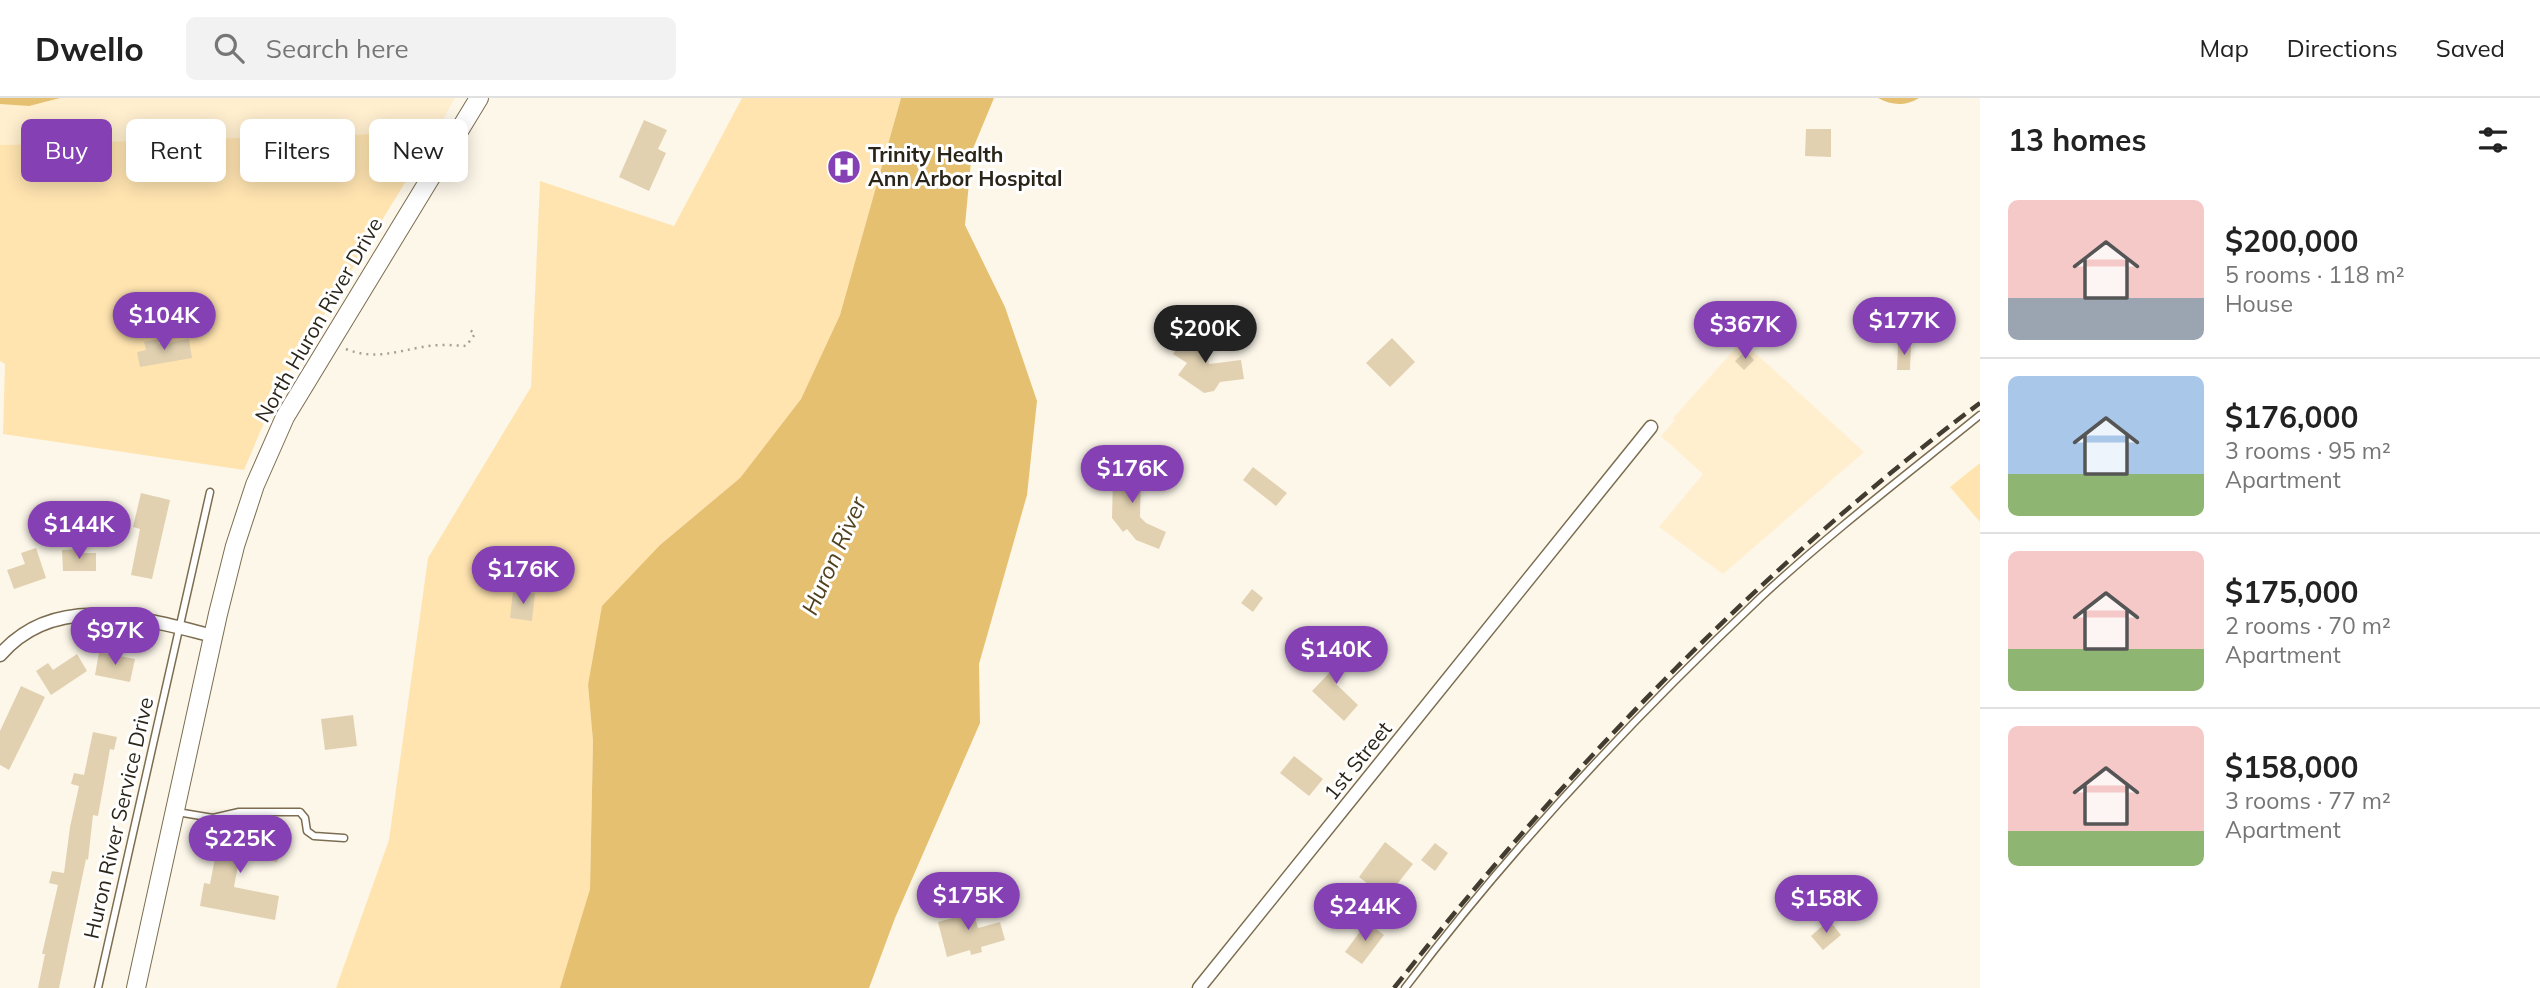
<!DOCTYPE html>
<meta charset="utf-8">
<style>
:root{--surface:#fff;--page:#f2f2f2;--text:#222;--muted:#767676;--line:#e0e0e0;--accent:#8541b4}
body{margin:0;font-family:Mulish,sans-serif;background:var(--page);color:var(--text);height:100vh;display:flex;flex-direction:column;font-size:26px;white-space:nowrap}
*{box-sizing:border-box;margin:0}
p{font-size:23px;color:var(--muted)}
.icon{flex:none;width:38px;height:38px;fill:none;stroke:currentColor;stroke-width:2;stroke-linecap:round;stroke-linejoin:round}
.map{position:relative;flex:1;overflow:hidden}
.side{display:flex;flex-direction:column;background:var(--surface);width:560px}
.side>*{flex:none}
.guide{position:absolute;left:21px;top:21px;width:665px;height:63px;display:flex;gap:14px}
.price{position:absolute;translate:-50% -60px;padding:0 16px;border-radius:24px;background:var(--accent);color:#fff;font-size:23px;line-height:46px;filter:drop-shadow(0 2px 4px #0008)}
.price::after{content:'';position:absolute;left:50%;top:42px;width:21px;height:16px;margin-left:-10px;background:inherit;clip-path:polygon(0 0,100% 0,50% 100%)}
.price.on{background:#222;color:#fff}
ul{padding:0;list-style:none}
li{display:flex;align-items:center;gap:21px;height:175px;padding:0 28px}
li+li{border-top:2px solid var(--line)}
li span{display:grid;place-items:center;flex:none;width:196px;height:140px;border-radius:10px;color:#555}
li>.icon{margin-inline-start:auto}
span .icon{width:84px;height:84px;fill:#fffc;stroke-width:1}
li b{font-size:30px}
h2{display:flex;justify-content:space-between;align-items:center;height:84px;padding:0 28px;font-size:30px}
.chip{padding:0 24px;border-radius:10px;background:var(--surface);box-shadow:0 4px 18px #0003;font-size:24px;line-height:63px}
.chip.on{background:var(--accent);color:#fff}
header{display:flex;align-items:center;gap:42px;box-sizing:border-box;height:98px;padding:0 35px;background:var(--surface);border-bottom:2px solid var(--line)}
header strong{font-size:33px}
nav{display:flex;gap:38px;margin-inline-start:auto;font-size:24px}
.search{width:490px;height:63px;background:var(--page);display:flex;align-items:center;gap:18px;box-sizing:border-box;padding:0 24px;border-radius:10px;color:var(--muted);font-size:26px}
main{display:flex;flex:1;min-height:0}
.map>svg:first-child{display:block}
</style>
<header>
<strong>Dwello</strong>
<div class="search"><svg class="icon" aria-label="search" viewBox="0 0 24 24"><circle cx="10" cy="10" r="6"/><path d="M15 15l6 6"/></svg>Search here</div>
<nav><a>Map</a><a>Directions</a><a>Saved</a></nav>
</header>
<main>
<div class="map">
<svg width="1980" height="890" viewBox="0 0 1980 890">
<rect width="100%" height="100%" fill="#fdf7ea"/>
<!-- built -->
<path fill="#ffefcf" d="M 0,0 L 455,0 L 436,34 L 0,47 Z
M 1742,243 L 1864,354 L 1723,476 L 1659,429 L 1703,376 L 1661,338 L 1675,322 L 1673,320 Z"/>
<!-- green -->
<path fill="#ffe4b0" d="M 742,0 L 901,0 L 840,217 L 801,301 L 740,380 L 660,447 L 588,587 L 593,643 L 590,791 L 561,890 L 336,890 L 389,742 L 428,460 L 531,289 L 540,83 L 674,128 Z
M 436,34 L 277,294 L 244,372 L 3,336 L 5,266 L 0,263 L 0,47 Z
M 1980,365 L 1980,424 L 1950,389 Z"/>
<!-- water -->
<path fill="#e6c071" d="M 0,0 L 60,0 L 29,8 L 0,6 Z
M 901,0 L 994,0 L 972,53 L 965,127 L 1005,209 L 1037,303 L 1027,397 L 979,566 L 980,625 L 895,820 L 869,890 L 560,890 L 590,791 L 593,643 L 588,587 L 602,508 L 660,447 L 740,380 L 801,301 L 840,217 Z
M 1878,0 L 1919,0 C 1905,9 1891,7 1878,0 Z"/>
<!-- building -->
<path fill="#e1d1b1" d="M 644,22 L 667,32 L 658,51 L 666,55 L 649,93 L 619,79 Z
M 1806,31 L 1831,31 L 1831,59 L 1805,58 Z
M 1199,233 L 1200,239 L 1209,245 L 1206,248 L 1209,266 L 1241,262 L 1244,281 L 1220,284 L 1214,293 L 1204,295 L 1178,277 L 1187,265 L 1173,256 L 1187,235 Z
M 1392,240 L 1415,264 L 1390,289 L 1366,265 Z
M 158,241 L 159,246 L 189,241 L 192,260 L 140,269 L 137,254 L 146,252 L 144,244 Z
M 1898,246 L 1911,246 L 1910,272 L 1897,272 Z
M 1746,253 L 1754,262 L 1744,272 L 1735,263 Z
M 1120,359 L 1131,359 L 1141,373 L 1140,419 L 1146,425 L 1166,434 L 1159,451 L 1136,442 L 1127,431 L 1123,434 L 1112,420 L 1113,379 L 1119,373 Z
M 1253,369 L 1287,395 L 1276,408 L 1243,382 Z
M 141,395 L 170,402 L 152,481 L 131,477 L 140,431 L 133,429 Z
M 36,450 L 46,480 L 14,491 L 7,472 L 25,466 L 21,455 Z
M 82,451 L 83,455 L 96,455 L 96,473 L 63,473 L 62,452 Z
M 1252,491 L 1263,500 L 1253,514 L 1241,505 Z
M 513,493 L 535,495 L 532,523 L 510,520 Z
M 1337,548 L 1354,561 L 1335,585 L 1358,607 L 1344,623 L 1312,593 L 1335,569 L 1326,561 Z
M 99,554 L 135,561 L 130,584 L 95,577 Z
M 77,556 L 87,573 L 51,597 L 36,573 L 48,565 L 53,572 Z
M 21,588 L 45,599 L 9,672 L 0,667 L 0,633 Z
M 353,617 L 357,648 L 325,652 L 321,621 Z
M 93,634 L 117,639 L 114,652 L 110,651 L 98,718 L 93,717 L 88,762 L 86,761 L 59,890 L 38,890 L 45,856 L 42,856 L 58,787 L 49,785 L 52,773 L 64,775 L 70,729 L 79,688 L 71,686 L 74,675 L 84,677 Z
M 1294,658 L 1323,681 L 1309,698 L 1280,675 Z
M 221,729 L 282,740 L 277,764 L 240,756 L 234,789 L 279,798 L 275,822 L 200,808 L 204,785 L 210,786 Z
M 1385,744 L 1413,766 L 1386,800 L 1359,779 Z
M 1435,745 L 1448,755 L 1435,773 L 1421,762 Z
M 970,803 L 978,830 L 1000,824 L 1005,842 L 981,849 L 982,854 L 971,857 L 970,852 L 947,859 L 938,824 L 963,817 L 949,809 Z
M 1829,822 L 1841,837 L 1823,852 L 1811,838 Z
M 1367,824 L 1384,837 L 1362,866 L 1345,854 Z"/>
<g fill="none" stroke-linecap="round" stroke-linejoin="round">
<!-- service casing -->
<g stroke="#7c6d50" stroke-width="9">
<path id="service" d="M 177,714 L 213,720 L 239,714 L 300,714 L 305,720 L 307,733 L 314,738 L 344,740
M 98,890 L 210,394
M 1405,890 C 1511,750 1633,620 1760,500 C 1830,435 1906,377 1980,317"/>
</g>
<!-- minor casing -->
<g stroke="#7c6d50" stroke-width="15">
<path id="minor" d="M 0,557 C 56,492 143,521 214,538
M 1199,890 L 1651,329"/>
</g>
<!-- secondary casing -->
<g stroke="#7c6d50" stroke-width="20">
<path id="secondary" d="M 136,890 L 218,516 L 235,448 L 255,387 L 285,319 L 479,0"/>
</g>
<!-- path -->
<path stroke="#a7a194" stroke-width="2.5" stroke-dasharray="2 5" stroke-linecap="butt" d="M 346,251 C 373,262 395,254 422,249 C 436,246 452,247 466,248 L 475,236 L 469,231"/>
<!-- service -->
<use href="#service" stroke="#fff" stroke-width="6"/>
<!-- minor -->
<use href="#minor" stroke="#fff" stroke-width="12"/>
<!-- secondary -->
<use href="#secondary" stroke="#fff" stroke-width="18"/>
<!-- rail -->
<path stroke="#423c30" stroke-width="4.5" stroke-dasharray="14 7" stroke-linecap="butt" d="M 1394,890 C 1565,673 1758,471 1980,305"/>
</g>
<!-- icons -->
<defs>
<g id="hospital-disc" transform="scale(1.75)"><circle r="9.5" fill="#8541b4" stroke="#fff"/><path d="M-5-5h3v3.5h4V-5h3V5h-3V1.5h-4V5h-3Z" fill="#fff"/></g>
</defs>
<g fill-rule="evenodd">
<use href="#hospital-disc" x="844" y="69"/>
</g>
<g text-anchor="middle" stroke-width="6" stroke-linejoin="round" paint-order="stroke">
<!-- poi labels -->
<g font-size="21" font-weight="bold" fill="#2b2519" stroke="#fff" text-anchor="start">
<text x="868" y="64">Trinity Health<tspan x="868" dy="24">Ann Arbor Hospital</tspan></text>
</g>
<!-- street labels -->
<g font-size="21" fill="#2b2519" stroke="#fff">
<text transform="translate(319 222) rotate(-60)" y="7">North Huron River Drive</text>
<text transform="translate(1358 663) rotate(-51)" y="7">1st Street</text>
<text transform="translate(119 720) rotate(-77)" y="7">Huron River Service Drive</text>
</g>
<!-- water labels -->
<g font-size="23" font-style="italic" fill="#50401e" stroke="#fff">
<text transform="translate(834 458) rotate(-66)" y="8">Huron River</text>
</g>
</g>
</svg>
<b class="price" style="left:164px;top:254px">$104K</b>
<b class="price" style="left:1904px;top:259px">$177K</b>
<b class="price" style="left:1745px;top:263px">$367K</b>
<b class="price on" style="left:1205px;top:267px">$200K</b>
<b class="price" style="left:1132px;top:407px">$176K</b>
<b class="price" style="left:79px;top:463px">$144K</b>
<b class="price" style="left:523px;top:508px">$176K</b>
<b class="price" style="left:115px;top:569px">$97K</b>
<b class="price" style="left:1336px;top:588px">$140K</b>
<b class="price" style="left:240px;top:777px">$225K</b>
<b class="price" style="left:968px;top:834px">$175K</b>
<b class="price" style="left:1826px;top:837px">$158K</b>
<b class="price" style="left:1365px;top:845px">$244K</b>
<div class="guide">
<a class="chip on">Buy</a>
<a class="chip">Rent</a>
<a class="chip">Filters</a>
<a class="chip">New</a>
</div>
</div>
<section class="side">
<h2>13 homes<svg class="icon" aria-label="filters" viewBox="0 0 24 24"><path d="M4 7h16M4 17h16"/><circle cx="9" cy="7" r="2"/><circle cx="15" cy="17" r="2"/></svg></h2>
<ul>
<li><span style="background:linear-gradient(#f6c9c9 70%,#9aa5b1 0)"><svg class="icon" aria-label="home" viewBox="0 0 24 24"><path d="M3 11l9-7 9 7M6 9v11h12V9"/></svg></span><div><b>$200,000</b><p>5 rooms · 118 m²</p><p>House</p></div></li>
<li><span style="background:linear-gradient(#a9c7e8 70%,#8fb573 0)"><svg class="icon" aria-label="home" viewBox="0 0 24 24"><path d="M3 11l9-7 9 7M6 9v11h12V9"/></svg></span><div><b>$176,000</b><p>3 rooms · 95 m²</p><p>Apartment</p></div></li>
<li><span style="background:linear-gradient(#f6c9c9 70%,#8fb573 0)"><svg class="icon" aria-label="home" viewBox="0 0 24 24"><path d="M3 11l9-7 9 7M6 9v11h12V9"/></svg></span><div><b>$175,000</b><p>2 rooms · 70 m²</p><p>Apartment</p></div></li>
<li><span style="background:linear-gradient(#f6c9c9 75%,#8fb573 0)"><svg class="icon" aria-label="home" viewBox="0 0 24 24"><path d="M3 11l9-7 9 7M6 9v11h12V9"/></svg></span><div><b>$158,000</b><p>3 rooms · 77 m²</p><p>Apartment</p></div></li>
</ul>
</section>
</main>
